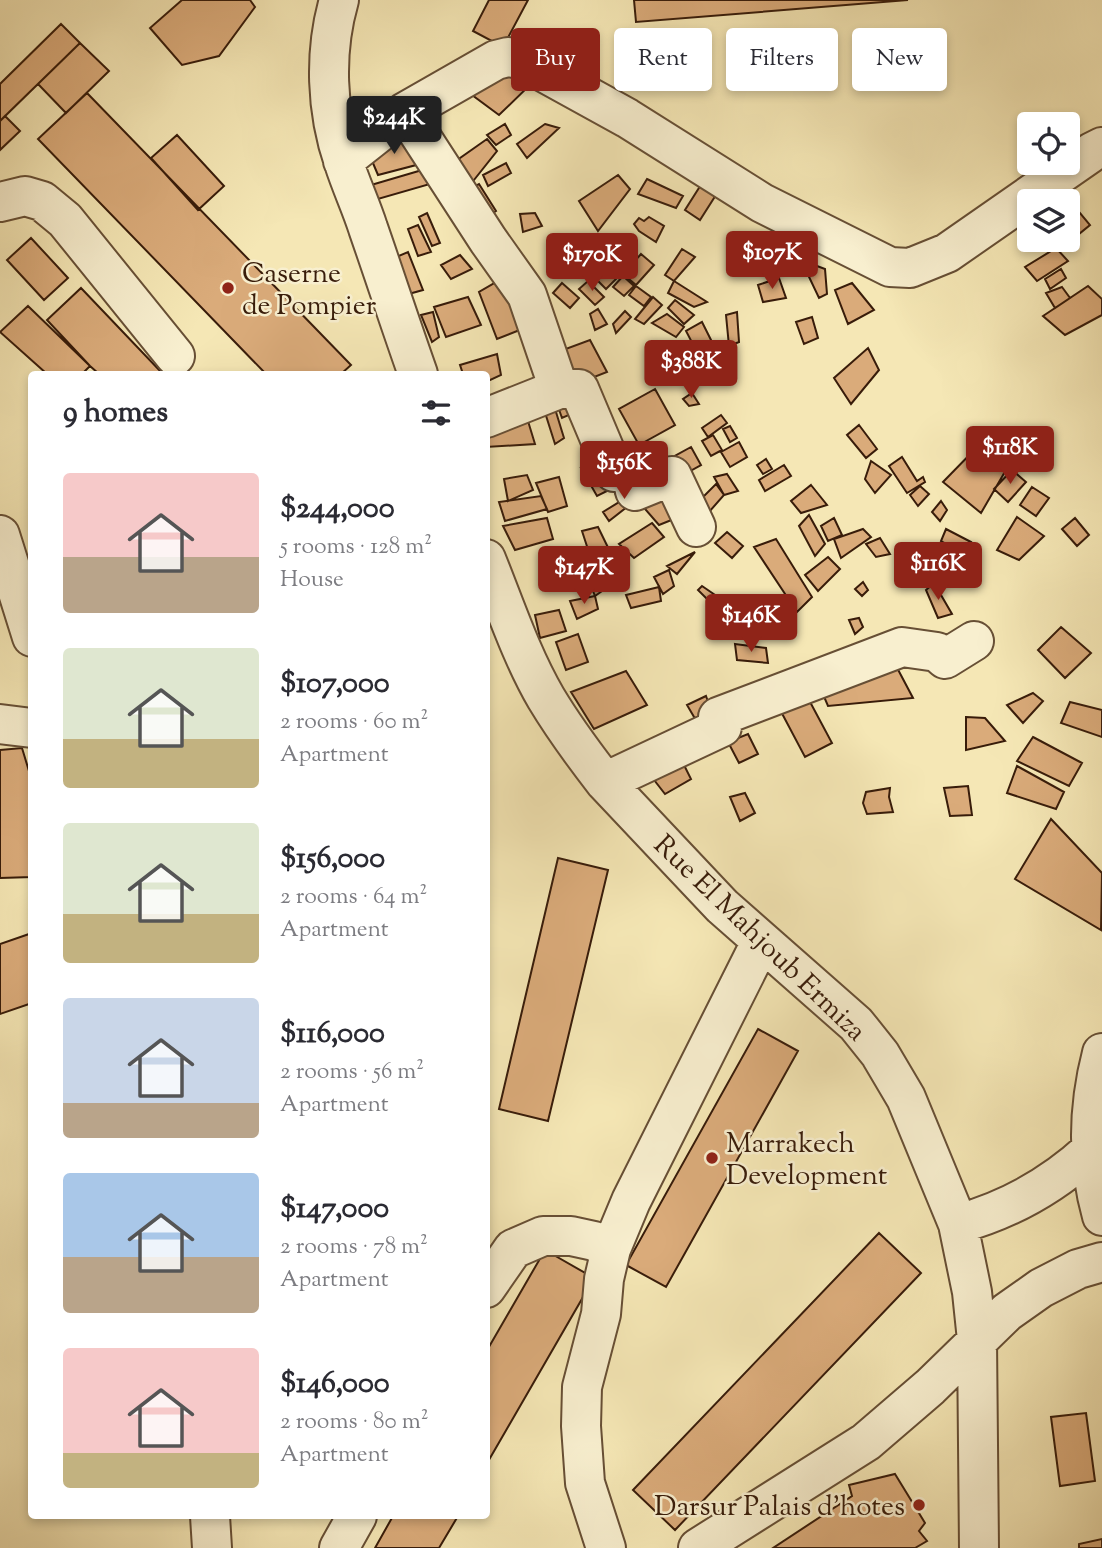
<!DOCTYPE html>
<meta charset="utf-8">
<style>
:root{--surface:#fff;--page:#f7f7f7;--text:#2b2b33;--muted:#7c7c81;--accent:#8f2418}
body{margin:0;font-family:"Sorts Mill Goudy",serif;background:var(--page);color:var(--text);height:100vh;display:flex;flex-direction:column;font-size:26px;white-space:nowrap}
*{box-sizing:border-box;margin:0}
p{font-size:23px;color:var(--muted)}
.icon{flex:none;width:38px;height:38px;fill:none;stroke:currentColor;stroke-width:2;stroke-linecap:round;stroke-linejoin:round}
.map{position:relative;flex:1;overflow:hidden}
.panel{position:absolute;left:28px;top:371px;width:462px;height:1148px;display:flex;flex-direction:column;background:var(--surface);border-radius:7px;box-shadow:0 4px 10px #0003}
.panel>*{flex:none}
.banner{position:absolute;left:511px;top:28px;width:485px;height:63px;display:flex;gap:14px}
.fabs{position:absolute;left:1017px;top:112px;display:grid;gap:14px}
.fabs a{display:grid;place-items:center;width:63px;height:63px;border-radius:7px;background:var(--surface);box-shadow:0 4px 10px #0003;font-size:35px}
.price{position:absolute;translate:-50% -60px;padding:0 16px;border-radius:7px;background:var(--accent);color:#fff;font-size:23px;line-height:46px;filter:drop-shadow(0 2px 4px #0008)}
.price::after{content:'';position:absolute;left:50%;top:42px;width:21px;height:16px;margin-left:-10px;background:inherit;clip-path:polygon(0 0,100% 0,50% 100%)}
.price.active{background:#222;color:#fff}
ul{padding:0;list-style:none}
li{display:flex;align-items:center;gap:21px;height:175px;padding:0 35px}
li span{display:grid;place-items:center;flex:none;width:196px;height:140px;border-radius:7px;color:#555}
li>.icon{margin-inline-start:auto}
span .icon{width:84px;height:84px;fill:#fffc;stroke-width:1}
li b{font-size:30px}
h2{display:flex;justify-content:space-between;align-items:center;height:84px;padding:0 35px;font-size:30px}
.pill{padding:0 24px;border-radius:7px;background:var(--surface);box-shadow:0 4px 10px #0003;font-size:24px;line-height:63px}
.pill.active{background:var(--accent);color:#fff}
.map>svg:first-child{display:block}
</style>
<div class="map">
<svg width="1102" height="1548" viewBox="0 0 1102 1548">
<rect width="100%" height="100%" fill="#f5e7b5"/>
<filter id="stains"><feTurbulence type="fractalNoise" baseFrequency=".00286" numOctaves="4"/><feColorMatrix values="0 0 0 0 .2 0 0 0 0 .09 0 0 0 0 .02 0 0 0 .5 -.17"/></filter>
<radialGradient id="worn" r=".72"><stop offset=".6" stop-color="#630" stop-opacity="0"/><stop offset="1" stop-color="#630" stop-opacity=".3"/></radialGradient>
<!-- building -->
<path fill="#daab7a" stroke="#381c0a" stroke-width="2" d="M 182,0 L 250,0 L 255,7 L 219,56 L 182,65 L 150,28 Z
M 489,0 L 528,0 L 503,47 L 473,31 Z
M 634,0 L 908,0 L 636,22 Z
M 61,24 L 80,43 L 0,121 L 0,84 Z
M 80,43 L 109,71 L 66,113 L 38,84 Z
M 503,65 L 531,84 L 499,115 L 464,89 Z
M 87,93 L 351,365 L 341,374 L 266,374 L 38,139 Z
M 5,116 L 20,131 L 0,150 L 0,121 Z
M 505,124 L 511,135 L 496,145 L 487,135 Z
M 545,124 L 559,128 L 527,158 L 517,144 Z
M 401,132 L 420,164 L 378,175 L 370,156 Z
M 177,135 L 224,186 L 198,210 L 151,158 Z
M 487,139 L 497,151 L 470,185 L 453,163 Z
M 506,163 L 511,173 L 488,186 L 483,175 Z
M 429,168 L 437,182 L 371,201 L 371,185 Z
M 618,175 L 630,189 L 598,231 L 579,201 Z
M 647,179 L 683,196 L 676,208 L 638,194 Z
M 704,180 L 721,187 L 700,220 L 685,210 Z
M 1055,183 L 1090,225 L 1063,247 L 1057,240 L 1068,240 L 1068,201 L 1031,201 Z
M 479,184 L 496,211 L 487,217 L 468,190 Z
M 427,213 L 440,243 L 432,246 L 419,217 Z
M 535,213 L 542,226 L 523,232 L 520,214 Z
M 649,217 L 664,226 L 656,242 L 639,231 L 634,224 L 639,218 L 644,221 Z
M 418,225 L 431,252 L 418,256 L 408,229 Z
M 31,238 L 68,278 L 44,300 L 7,260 Z
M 780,239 L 800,245 L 786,265 L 777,263 Z
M 1056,248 L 1068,261 L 1037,281 L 1025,267 Z
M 682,249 L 695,257 L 674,281 L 665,275 Z
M 408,252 L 423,290 L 405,295 L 394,258 Z
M 641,254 L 654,265 L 636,285 L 623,274 Z
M 460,255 L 472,269 L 451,279 L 441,265 Z
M 609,260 L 622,273 L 606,289 L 593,276 Z
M 801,260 L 825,269 L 827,294 L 819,298 Z
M 1061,269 L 1066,278 L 1050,289 L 1045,279 Z
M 623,276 L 634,286 L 624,296 L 613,287 Z
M 505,277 L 530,326 L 497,339 L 479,292 Z
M 779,278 L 786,298 L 763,302 L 758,285 Z
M 588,281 L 604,297 L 595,305 L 579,289 Z
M 674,281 L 707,302 L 694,307 L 668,293 Z
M 562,283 L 579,298 L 570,308 L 553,293 Z
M 852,283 L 874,310 L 848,324 L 835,290 Z
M 636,286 L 651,297 L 644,306 L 629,295 Z
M 1088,286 L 1102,299 L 1102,315 L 1065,335 L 1043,316 Z
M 1062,287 L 1070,298 L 1055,308 L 1046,293 Z
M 81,288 L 163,374 L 99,374 L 90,366 L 47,320 Z
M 468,297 L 481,325 L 446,337 L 434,307 Z
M 653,297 L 662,305 L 644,324 L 635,319 Z
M 675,300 L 694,315 L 684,324 L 668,308 Z
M 28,306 L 90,366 L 82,374 L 47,374 L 0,332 Z
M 598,309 L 607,324 L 595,330 L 590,314 Z
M 625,311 L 631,317 L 616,333 L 613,324 Z
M 433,312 L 439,337 L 432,342 L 421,315 Z
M 737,312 L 739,342 L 729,346 L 726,315 Z
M 667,314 L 684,327 L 676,337 L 652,323 Z
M 812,317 L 818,338 L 804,344 L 796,322 Z
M 702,322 L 715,348 L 698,354 L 686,331 Z
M 590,340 L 607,372 L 566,388 L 552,354 Z
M 868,348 L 879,370 L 851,404 L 834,378 Z
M 689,349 L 699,359 L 677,366 L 670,354 Z
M 497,354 L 501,375 L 486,382 L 486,374 L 463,374 L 460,365 Z
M 665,357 L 674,371 L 661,380 L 652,366 Z
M 655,389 L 675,425 L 639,445 L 619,409 Z
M 692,393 L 699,404 L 689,406 L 683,399 Z
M 555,398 L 578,411 L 562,418 Z
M 552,399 L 564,438 L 555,444 L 542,403 Z
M 524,408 L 535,444 L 486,447 L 486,431 Z
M 721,415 L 727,423 L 708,437 L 702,428 Z
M 859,425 L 877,449 L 866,458 L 847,435 Z
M 730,426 L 737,438 L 730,442 L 723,429 Z
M 713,435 L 722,450 L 711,456 L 702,441 Z
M 739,442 L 747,457 L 730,467 L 721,452 Z
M 982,442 L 1010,463 L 981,513 L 943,482 Z
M 691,447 L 701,465 L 683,475 L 673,457 Z
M 902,457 L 917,481 L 923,477 L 925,482 L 907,493 L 889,466 Z
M 766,459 L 772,469 L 763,474 L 757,465 Z
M 871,461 L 891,475 L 875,493 L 865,479 Z
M 603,463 L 615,487 L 597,496 L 581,468 Z
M 784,465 L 791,476 L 765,491 L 759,480 Z
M 1012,470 L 1026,482 L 1008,502 L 994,489 Z
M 727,474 L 738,491 L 724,495 L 714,477 Z
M 527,475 L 533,490 L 508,501 L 504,479 Z
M 559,477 L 567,506 L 548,512 L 536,483 Z
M 637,482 L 641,496 L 609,521 L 603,512 L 619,502 L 615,493 Z
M 716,484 L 724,495 L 709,512 L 696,504 Z
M 811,485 L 827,505 L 801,513 L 791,501 Z
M 920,486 L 929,494 L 918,506 L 910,495 Z
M 1032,487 L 1049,498 L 1036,516 L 1020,505 Z
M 664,493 L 679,517 L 659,525 L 639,502 Z
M 541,496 L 547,509 L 505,521 L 499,502 Z
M 941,501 L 947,510 L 940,521 L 932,512 Z
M 809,515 L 825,544 L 815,556 L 799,526 Z
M 1017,517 L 1044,536 L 1019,560 L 997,550 Z
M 547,518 L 553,539 L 515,550 L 503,526 Z
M 834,518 L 842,535 L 828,541 L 821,526 Z
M 1075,518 L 1089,535 L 1077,546 L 1062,529 Z
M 652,523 L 664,537 L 634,558 L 619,544 Z
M 598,527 L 618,568 L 595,571 L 582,531 Z
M 863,529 L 871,537 L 841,558 L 834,539 Z
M 946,529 L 971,542 L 964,554 L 941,541 Z
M 727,532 L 743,546 L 732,558 L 715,543 Z
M 880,538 L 890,554 L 876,557 L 866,544 Z
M 776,539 L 812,597 L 797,612 L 754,547 Z
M 695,552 L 677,574 L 667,566 Z
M 828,557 L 840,569 L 818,591 L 805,575 Z
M 669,570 L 674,586 L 663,594 L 654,577 Z
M 601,579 L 605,589 L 595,596 L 589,581 Z
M 863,582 L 868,590 L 862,596 L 855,589 Z
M 934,583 L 952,614 L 938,618 L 926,590 Z
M 702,586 L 737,610 L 726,618 L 698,590 Z
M 659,587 L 661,601 L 631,608 L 626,595 Z
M 595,596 L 598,609 L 577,619 L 570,601 Z
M 559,610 L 566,631 L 540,638 L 535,615 Z
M 859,618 L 863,627 L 855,634 L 849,620 Z
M 1061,627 L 1091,653 L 1065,678 L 1038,650 Z
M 578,634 L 588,662 L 566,670 L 556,642 Z
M 735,644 L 766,648 L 768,663 L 737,660 Z
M 894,662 L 913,698 L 828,706 L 819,685 Z
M 626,671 L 647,705 L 594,729 L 571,692 Z
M 1033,693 L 1043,701 L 1023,723 L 1007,705 Z
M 706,696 L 713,716 L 697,722 L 687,705 Z
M 809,700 L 832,743 L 805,757 L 777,704 Z
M 1070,702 L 1102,710 L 1102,737 L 1061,723 Z
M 966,717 L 985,718 L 1005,741 L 966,750 Z
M 748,734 L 758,754 L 739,763 L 728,742 Z
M 1033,737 L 1082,763 L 1069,786 L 1017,761 Z
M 22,748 L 32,781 L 32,877 L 0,878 L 0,750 Z
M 679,755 L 691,779 L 665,794 L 644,767 Z
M 1017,766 L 1064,792 L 1056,809 L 1007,793 Z
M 968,786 L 972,815 L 950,816 L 944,788 Z
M 890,788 L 889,797 L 893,812 L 867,814 L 863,803 L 866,792 Z
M 745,793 L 755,813 L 740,821 L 730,797 Z
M 1051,819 L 1102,873 L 1101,930 L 1015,879 Z
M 558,858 L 608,870 L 548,1121 L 499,1109 Z
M 32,933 L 32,1003 L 0,1014 L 0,944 Z
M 758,1029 L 798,1051 L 666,1287 L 626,1265 Z
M 879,1233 L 921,1273 L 675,1530 L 633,1490 Z
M 545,1250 L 594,1278 L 486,1465 L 486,1352 Z
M 1086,1413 L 1095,1481 L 1060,1486 L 1051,1417 Z
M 895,1474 L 925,1523 L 919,1531 L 927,1541 L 915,1548 L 773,1548 L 852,1496 L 849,1485 Z
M 393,1516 L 458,1516 L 439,1548 L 375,1548 Z
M 1102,1539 L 1102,1548 L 1079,1548 L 1079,1544 Z"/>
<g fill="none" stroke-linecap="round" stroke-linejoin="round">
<!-- minor casing -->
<g stroke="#674f35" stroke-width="42">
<path id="minor" d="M 339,0 C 324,52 326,111 344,163 C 351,185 361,206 368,228 C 385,277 401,326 418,374
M 405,112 L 488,240 L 527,295 L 559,389 L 486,418
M 343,161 L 405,112 L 496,60 L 508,57 L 520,59 L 627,118 L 762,203 L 890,267 L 910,268 L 947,253 L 1092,152 L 1102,147
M 0,202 L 25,196 L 42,201 L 65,220 L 175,356
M 559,389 L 579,389 L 614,472 L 629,464 L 635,491 L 672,476 L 696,527
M 0,535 L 32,637
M 486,559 C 505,606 521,655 546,698 C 564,728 584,755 605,782 L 722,906 L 856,1024 L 880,1054 L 906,1098 L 958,1224 L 972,1292 L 977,1340 L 979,1548
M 0,724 L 32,728
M 605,782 L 722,727 L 718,717 L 902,647 L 937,652 L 945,659 L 974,641
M 1102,1053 C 1088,1107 1087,1163 1102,1216
M 958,1224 C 1009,1210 1052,1186 1091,1150
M 486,1288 L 513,1249 L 543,1236 L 571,1236 L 594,1241 L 611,1249
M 210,1516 L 212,1548
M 339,1548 L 357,1516
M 606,1548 L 585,1483 L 581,1426 L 582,1387 L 601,1314 L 604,1279 L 611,1249 L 631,1201 L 761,942
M 698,1548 L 866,1442 L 930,1387 L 1007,1312 L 1041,1288 L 1078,1269 L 1102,1262"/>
</g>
<!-- minor -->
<use href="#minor" stroke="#f8efcf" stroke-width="38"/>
</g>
<!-- markers -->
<g fill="#8f2418" stroke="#f8efcf" stroke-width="2.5">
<circle cx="228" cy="288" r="7"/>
<circle cx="712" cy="1158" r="7"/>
<circle cx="919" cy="1505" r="7"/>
</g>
<g text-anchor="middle" stroke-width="5" stroke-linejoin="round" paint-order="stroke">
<!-- poi labels -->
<g font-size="28" fill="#381c0a" stroke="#f8efcf" text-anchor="start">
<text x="242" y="282">Caserne<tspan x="242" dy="32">de Pompier</tspan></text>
<text x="726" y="1152">Marrakech<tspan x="726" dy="32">Development</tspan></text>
<text x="905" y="1515" text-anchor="end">Darsur Palais d'hotes</text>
</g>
<!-- street labels -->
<g font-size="28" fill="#381c0a" stroke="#f8efcf">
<text transform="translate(761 937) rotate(44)" y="10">Rue El Mahjoub Ermiza</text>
</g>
</g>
<rect width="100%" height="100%" filter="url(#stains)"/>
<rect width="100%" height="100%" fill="url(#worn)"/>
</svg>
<div class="fabs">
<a><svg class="icon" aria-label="locate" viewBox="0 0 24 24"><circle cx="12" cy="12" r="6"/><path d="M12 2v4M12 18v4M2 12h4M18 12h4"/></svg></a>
<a><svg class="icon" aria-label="layers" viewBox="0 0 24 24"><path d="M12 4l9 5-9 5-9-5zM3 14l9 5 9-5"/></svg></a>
</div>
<b class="price active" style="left:394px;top:156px">$244K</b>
<b class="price" style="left:772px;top:291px">$107K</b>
<b class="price" style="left:592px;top:293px">$170K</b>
<b class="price" style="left:691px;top:400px">$388K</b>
<b class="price" style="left:1010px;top:486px">$118K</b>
<b class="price" style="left:624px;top:501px">$156K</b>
<b class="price" style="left:938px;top:602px">$116K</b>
<b class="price" style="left:584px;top:606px">$147K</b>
<b class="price" style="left:751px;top:654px">$146K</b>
<div class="banner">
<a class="pill active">Buy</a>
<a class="pill">Rent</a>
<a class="pill">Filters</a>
<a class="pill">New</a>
</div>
<section class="panel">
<h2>9 homes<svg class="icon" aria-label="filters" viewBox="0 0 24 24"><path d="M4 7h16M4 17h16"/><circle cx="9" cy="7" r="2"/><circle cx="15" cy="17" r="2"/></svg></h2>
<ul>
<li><span style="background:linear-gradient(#f6c9c9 60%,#b9a48a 0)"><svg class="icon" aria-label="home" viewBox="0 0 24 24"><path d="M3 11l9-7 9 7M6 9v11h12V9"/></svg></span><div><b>$244,000</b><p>5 rooms · 128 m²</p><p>House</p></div></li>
<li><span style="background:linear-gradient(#dfe7d0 65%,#c2b280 0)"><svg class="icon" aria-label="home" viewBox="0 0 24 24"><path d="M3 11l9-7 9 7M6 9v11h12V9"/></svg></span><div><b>$107,000</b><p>2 rooms · 60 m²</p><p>Apartment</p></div></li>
<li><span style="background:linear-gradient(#dfe7d0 65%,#c2b280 0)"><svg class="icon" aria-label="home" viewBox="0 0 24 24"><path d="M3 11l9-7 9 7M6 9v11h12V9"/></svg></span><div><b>$156,000</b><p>2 rooms · 64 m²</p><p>Apartment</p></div></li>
<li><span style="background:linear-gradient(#c9d6e8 75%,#b9a48a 0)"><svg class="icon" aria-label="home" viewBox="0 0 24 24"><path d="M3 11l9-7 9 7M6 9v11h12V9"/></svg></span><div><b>$116,000</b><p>2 rooms · 56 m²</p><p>Apartment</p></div></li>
<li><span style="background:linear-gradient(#a9c7e8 60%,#b9a48a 0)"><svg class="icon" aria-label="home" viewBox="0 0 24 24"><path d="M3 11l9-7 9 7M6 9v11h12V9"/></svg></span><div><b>$147,000</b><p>2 rooms · 78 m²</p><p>Apartment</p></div></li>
<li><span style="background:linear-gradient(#f6c9c9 75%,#c2b280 0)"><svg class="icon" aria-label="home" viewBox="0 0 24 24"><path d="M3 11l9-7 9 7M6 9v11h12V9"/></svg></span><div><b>$146,000</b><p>2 rooms · 80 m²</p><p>Apartment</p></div></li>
</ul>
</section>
</div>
